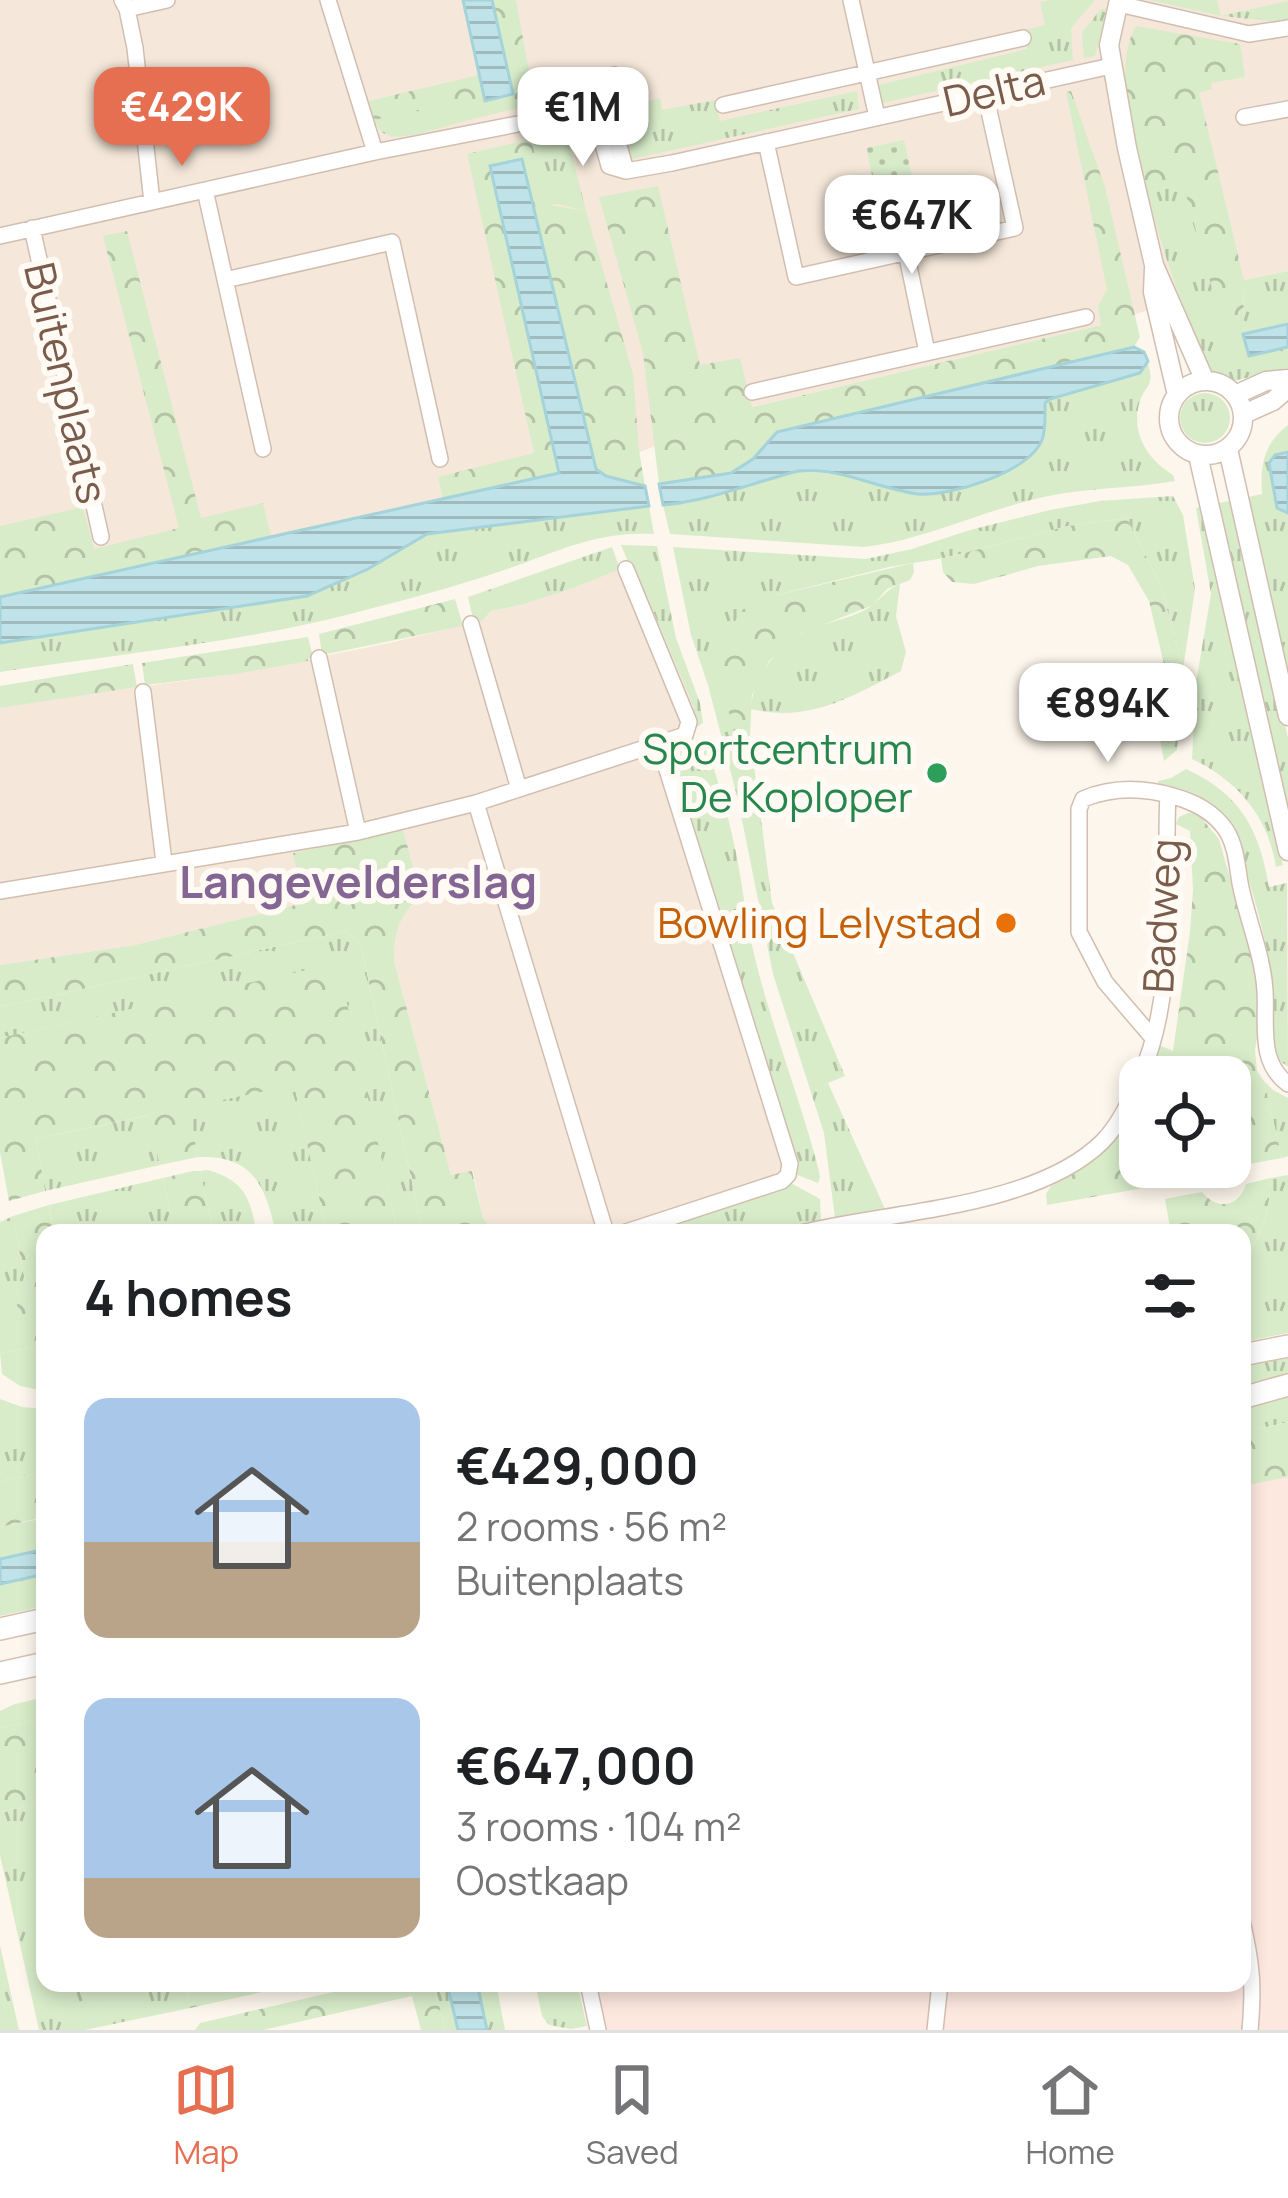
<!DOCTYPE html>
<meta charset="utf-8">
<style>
:root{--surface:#fff;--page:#f2f2f2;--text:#202124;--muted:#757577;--line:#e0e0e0;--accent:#e76f51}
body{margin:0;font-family:Manrope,sans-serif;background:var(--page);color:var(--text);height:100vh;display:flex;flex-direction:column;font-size:45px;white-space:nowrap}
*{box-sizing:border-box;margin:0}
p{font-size:39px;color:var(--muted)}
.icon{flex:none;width:66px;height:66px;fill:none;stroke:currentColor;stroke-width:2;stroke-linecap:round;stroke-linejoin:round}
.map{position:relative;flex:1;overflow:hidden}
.details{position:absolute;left:36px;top:1224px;width:1215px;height:768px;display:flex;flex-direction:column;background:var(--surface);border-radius:24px;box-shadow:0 6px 18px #0003}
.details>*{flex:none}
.tools{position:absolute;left:1119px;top:1056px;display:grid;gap:24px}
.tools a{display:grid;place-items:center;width:132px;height:132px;border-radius:24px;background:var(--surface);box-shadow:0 6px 18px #0003;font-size:60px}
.price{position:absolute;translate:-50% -102px;padding:0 27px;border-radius:24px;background:#fff;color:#222;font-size:39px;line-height:78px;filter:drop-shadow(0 3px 6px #0008)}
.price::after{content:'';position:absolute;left:50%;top:72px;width:36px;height:27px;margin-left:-18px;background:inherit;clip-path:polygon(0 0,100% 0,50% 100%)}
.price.current{background:var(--accent);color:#fff}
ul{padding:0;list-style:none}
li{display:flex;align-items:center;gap:36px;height:300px;padding:0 48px}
li span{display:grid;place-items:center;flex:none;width:336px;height:240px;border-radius:24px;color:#555}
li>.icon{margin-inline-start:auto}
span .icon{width:144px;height:144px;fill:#fffc;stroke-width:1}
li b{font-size:51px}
h2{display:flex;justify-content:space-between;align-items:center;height:144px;padding:0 48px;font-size:51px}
.dock{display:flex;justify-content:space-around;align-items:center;height:168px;border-top:3px solid var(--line);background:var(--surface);font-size:33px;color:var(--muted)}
.dock a{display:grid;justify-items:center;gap:6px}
.dock .current{color:var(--accent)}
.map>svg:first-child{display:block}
</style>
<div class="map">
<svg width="1288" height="2030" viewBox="0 0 1288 2030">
<defs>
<pattern id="grass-tufts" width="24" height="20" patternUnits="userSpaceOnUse" patternTransform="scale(3)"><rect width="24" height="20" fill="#d8ecc9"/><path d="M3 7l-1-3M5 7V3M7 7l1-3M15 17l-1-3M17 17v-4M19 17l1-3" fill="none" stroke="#b4c2a5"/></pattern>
<pattern id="forest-crowns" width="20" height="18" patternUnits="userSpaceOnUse" patternTransform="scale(3)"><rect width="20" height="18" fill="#d8ecc9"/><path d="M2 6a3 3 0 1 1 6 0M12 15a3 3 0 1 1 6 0" fill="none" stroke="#b4c2a5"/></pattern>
<pattern id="park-dots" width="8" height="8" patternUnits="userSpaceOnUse" patternTransform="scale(3)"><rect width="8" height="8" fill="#d8ecc9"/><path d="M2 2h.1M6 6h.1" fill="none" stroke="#b4c2a5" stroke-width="1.8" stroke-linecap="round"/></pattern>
<pattern id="water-rules" width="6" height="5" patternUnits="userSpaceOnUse" patternTransform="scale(3)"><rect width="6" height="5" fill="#bfe3e8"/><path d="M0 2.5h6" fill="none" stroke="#a0bbbe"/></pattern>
</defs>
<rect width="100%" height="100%" fill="#fdf6ec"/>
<!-- residential -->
<path fill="#f5e8da" d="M 0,0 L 1288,0 L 1288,271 L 1244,280 L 1101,325 L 751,407 L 596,470 L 559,473 L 0,597 Z
M 633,562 L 694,709 L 694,729 L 683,754 L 672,758 L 796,1170 L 632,1233 L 593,1232 L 590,1225 L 561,1233 L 494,1233 L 483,1218 L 473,1171 L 451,1176 L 394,961 L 394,933 L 406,910 L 418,898 L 335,846 L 294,853 L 305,903 L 135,945 L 0,965 L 0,708 L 38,700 L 236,674 L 389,643 L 482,621 L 491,611 L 521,605 L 571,589 Z"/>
<!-- commercial -->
<path fill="#fde8e0" d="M 1288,1460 L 1288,2030 L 590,2030 L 580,1983 L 1242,1983 L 1242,1468 Z"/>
<!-- grass -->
<path fill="url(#grass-tufts)" d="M 1051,0 L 1095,0 L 1071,28 L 1073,60 L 882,103 L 879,85 L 1027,49 L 1025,30 L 1045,25 L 1040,2 Z
M 1149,0 L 1217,0 L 1221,16 L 1288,1 L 1288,23 L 1221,16 Z
M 1101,9 L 1107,9 L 1095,56 L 1084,58 L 1082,32 Z
M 857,91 L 859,109 L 627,160 L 612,132 L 625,107 L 660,98 L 662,110 L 715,100 L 720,121 Z
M 460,100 L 465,121 C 448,125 402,142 387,135 C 380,132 378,127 374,120 Z
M 566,131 L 586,211 L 558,204 L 548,205 L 531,139 Z
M 1145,184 L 1184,186 L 1243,333 L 1244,280 L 1288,271 L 1288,324 L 1244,334 L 1249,356 L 1288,347 L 1288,368 L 1229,382 L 1214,376 C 1183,316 1162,249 1145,184 Z
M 1148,361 C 1148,367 1152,374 1150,381 C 1149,387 1143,392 1141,398 C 1129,430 1146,459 1173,475 L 1175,481 C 1131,489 1087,487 1044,497 C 983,510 925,540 864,547 L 670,534 L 663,505 L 689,503 L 800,471 L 844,475 L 921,494 L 944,493 L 998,475 L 1044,427 L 1045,403 L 1050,399 L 1140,373 Z
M1180 418a25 25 0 1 1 50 0a25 25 0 1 1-50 0Z
M 1288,425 L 1288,452 L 1275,455 L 1277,507 L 1288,513 L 1288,684 L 1244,498 L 1262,494 C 1260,465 1264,443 1288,425 Z
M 1173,496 L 1183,515 L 1195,589 L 1183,669 L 1161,587 L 1127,518 L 1068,526 L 944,558 L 889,567 L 773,596 L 736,729 L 750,735 L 772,903 L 845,1076 L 828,1083 L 885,1209 L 835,1218 L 824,1133 L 773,974 L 738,800 L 708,685 L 691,635 L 673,547 L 866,559 L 912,549 L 970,530 L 1050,510 L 1100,501 Z
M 1233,500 L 1288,738 L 1288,830 L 1215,504 Z
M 649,506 L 654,534 C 594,531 558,552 504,570 C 455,587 404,600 354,613 C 238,643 118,654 0,672 L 0,643 L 307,596 L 368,569 L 427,534 Z
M 1204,506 L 1283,865 L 1276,867 C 1268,816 1237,780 1192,759 L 1196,683 L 1211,594 L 1196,508 Z
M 621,545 L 657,546 L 676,638 L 700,703 L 703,723 L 694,729 L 694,708 L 633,563 L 629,564 Z
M 612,547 L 620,569 L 571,589 L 521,605 L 491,611 L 482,621 L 474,623 L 468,597 Z
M 900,584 L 896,616 L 906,652 L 901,671 C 851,697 809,723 751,709 C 752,678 775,650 801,634 C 822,621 850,621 871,606 C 882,598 887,589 900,584 Z
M 701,739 L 707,746 C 718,782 729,817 736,853 C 743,887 746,921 754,954 C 771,1026 799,1095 818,1167 L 820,1177 L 818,1183 L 795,1174 L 794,1159 L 672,758 L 683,754 L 685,743 Z
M 1186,769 C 1240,794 1259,828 1269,887 L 1287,883 L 1288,1067 L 1275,1057 C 1272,1028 1276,1000 1271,971 C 1264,929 1243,844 1216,811 C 1209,801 1196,794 1185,790 C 1173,786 1168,786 1158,791 L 1158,781 L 1171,778 Z
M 347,931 L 361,946 L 423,1233 L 398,1233 L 337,964 L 0,1038 L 0,1007 Z
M 1264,1081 L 1273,1090 L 1288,1098 L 1288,1156 L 1282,1158 Z
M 294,1084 L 327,1233 L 276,1233 C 265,1186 254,1155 198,1157 L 187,1107 Z
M 150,1115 L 160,1165 L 45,1191 L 36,1139 Z
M 208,1170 C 245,1181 250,1198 257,1233 L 214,1233 L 200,1171 Z
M 1288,1175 L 1288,1333 L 1242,1342 L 1242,1255 L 1247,1255 C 1265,1230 1269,1210 1271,1178 Z
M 163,1178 L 175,1233 L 54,1233 L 49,1205 Z
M 789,1182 L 820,1199 L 821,1220 L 758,1233 L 632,1233 Z
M 13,1216 L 27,1292 L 20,1319 L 0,1323 L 0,1222 Z
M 42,1346 L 45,1391 L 20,1386 L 2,1374 L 0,1353 Z
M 1288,1358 L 1288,1374 L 1242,1385 L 1242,1367 Z
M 1288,1395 L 1288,1422 L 1242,1433 L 1242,1408 Z
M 0,1399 L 22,1407 L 45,1409 L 45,1471 L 0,1481 Z
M 45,1518 L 45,1549 L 0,1559 L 0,1527 Z
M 45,1575 L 45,1606 L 0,1616 L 0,1584 Z
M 45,1697 L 45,1718 L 0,1728 L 0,1711 L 15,1704 Z
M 45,1803 L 45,1983 L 190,1983 L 186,1985 L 190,2008 L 85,2030 L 39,2030 L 0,1855 L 0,1812 Z
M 0,1945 L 19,2030 L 0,2030 Z
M 434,1983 L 447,1983 L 458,2030 L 445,2030 Z
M 477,1983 L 496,1983 L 505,2030 L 487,2030 Z
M 535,1983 L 577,1983 L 587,2026 L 571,2029 L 549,2025 L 542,2016 Z"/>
<!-- forest -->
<path fill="url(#forest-crowns)" d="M 492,0 L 516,0 L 529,71 L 537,79 L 546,101 L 465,121 L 460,100 L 374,120 L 369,101 L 479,75 L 485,100 L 512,94 Z
M 1136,26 L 1240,44 L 1245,77 L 1211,83 L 1212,89 L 1199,93 L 1244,280 L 1243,334 L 1222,325 L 1184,187 L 1145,184 C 1134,139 1112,68 1136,26 Z
M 1071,91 L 1105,187 L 1140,337 L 1134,347 L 777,432 L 753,459 L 731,473 L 659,484 L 643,353 L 599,197 L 658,186 L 700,365 L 740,358 L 752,407 L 1101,325 L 1098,306 L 1107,290 L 1066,92 Z
M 531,139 L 548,205 L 586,211 L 633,374 L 639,450 L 645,486 L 605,476 L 596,470 L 522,159 L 490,167 L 559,473 L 443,499 L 438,477 L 534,453 L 467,154 Z
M 127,231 L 201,518 L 263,503 L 271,537 L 0,597 L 0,526 L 83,507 L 94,549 L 179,528 L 103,236 Z
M 1127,518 L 1161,587 L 1183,669 L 1177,750 L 1164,761 L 1156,717 L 1170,707 L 1169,685 L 1149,601 L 1128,565 L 1111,556 L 1038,566 L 974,584 L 952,582 L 943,572 L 941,559 L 1068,526 Z
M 913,563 L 914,572 L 910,580 L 887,589 L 873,605 L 802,633 L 769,661 L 752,695 L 750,735 L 736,730 L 726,705 L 721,643 L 742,610 L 773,596 Z
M 455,599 L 463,626 L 322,655 L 319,634 Z
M 308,637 L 313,657 L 308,658 L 308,661 L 236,674 L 145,685 L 142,663 Z
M 133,664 L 137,687 L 0,708 L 0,686 Z
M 1188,813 L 1198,814 L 1219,839 L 1254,964 L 1260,1021 L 1255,1050 L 1257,1071 L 1264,1081 L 1282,1158 L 1239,1166 L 1230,1160 L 1230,1077 L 1164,1077 L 1154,1063 L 1159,1045 L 1173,1051 L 1190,932 L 1193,890 L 1190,831 L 1176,824 L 1179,817 Z
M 403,830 L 420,893 C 400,919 394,927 394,961 L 451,1175 L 472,1171 L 483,1218 L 494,1233 L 423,1233 L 361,946 L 347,931 L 0,1007 L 0,965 L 135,945 L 304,903 L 293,853 Z
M 338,963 L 398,1233 L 327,1233 L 294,1085 L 188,1107 L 198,1157 L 160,1165 L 149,1115 L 36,1139 L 45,1191 L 9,1201 L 0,1152 L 0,1038 Z
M 1140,1103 L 1140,1167 L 1198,1167 L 1202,1172 L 1200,1178 L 1047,1205 L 1046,1194 L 1051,1186 C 1094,1166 1116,1144 1140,1103 Z
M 193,1171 L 200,1171 L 214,1233 L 175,1233 L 163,1178 Z
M 1271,1178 C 1269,1210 1265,1230 1246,1256 L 1242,1255 L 1242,1233 L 1220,1233 L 1214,1226 L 1185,1233 L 1171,1233 L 1165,1199 L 1202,1192 C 1217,1211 1239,1207 1246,1184 Z
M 49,1205 L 54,1233 L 45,1233 L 45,1362 L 42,1346 L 0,1353 L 0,1323 L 20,1318 L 15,1295 L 27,1292 L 13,1216 Z
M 1288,1422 L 1288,1477 L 1242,1486 L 1242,1433 Z
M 45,1471 L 45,1517 L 0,1527 L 0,1481 Z
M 45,1718 L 45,1803 L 0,1812 L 0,1728 Z
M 190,1983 L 303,1983 L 190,2008 L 186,1984 Z
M 372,1983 L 434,1983 L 445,2030 L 421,2030 L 412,1996 L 263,2030 L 195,2030 L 200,2023 Z"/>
<!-- park -->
<path fill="url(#park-dots)" d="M 904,140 L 923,227 L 885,235 L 866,148 Z"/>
<!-- pitch -->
<path fill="#d8ecc9" d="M 79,1983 L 190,1983 L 84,2006 Z"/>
<!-- water -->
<path fill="url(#water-rules)" stroke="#a5d3da" stroke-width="3" d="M 463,0 L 492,0 L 513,94 L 485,101 Z
M 522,159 L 596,469 L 606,476 L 645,486 L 649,506 L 427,534 L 368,569 L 307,596 L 0,643 L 0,597 L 559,473 L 490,166 Z
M 1288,324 L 1288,347 L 1249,356 L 1243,334 Z
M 1134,347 L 1144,352 L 1148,361 L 1140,373 L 1050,399 L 1045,403 C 1045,414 1046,430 1042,440 C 1030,472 949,497 918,494 C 879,489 840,467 799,471 C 787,473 775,478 763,481 C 730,491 698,502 663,505 L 659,484 L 731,473 L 753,459 L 777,432 Z
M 1288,452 L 1288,513 L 1277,508 L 1269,463 L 1275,455 Z
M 45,1549 L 45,1574 L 0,1584 L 0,1559 Z
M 447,1983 L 477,1983 L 487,2030 L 458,2030 Z"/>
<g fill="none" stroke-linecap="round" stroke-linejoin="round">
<!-- minor casing -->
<g stroke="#d1beb0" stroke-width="18">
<path id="minor" d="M 122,0 L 127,9 L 135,48 L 152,202
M 328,0 L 375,152
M 851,0 L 877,117
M 1119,4 L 1249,34 L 1288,28
M 127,9 L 167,0
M 723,105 L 1023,38
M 589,110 L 596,119 L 609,166 L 626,171 L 672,163 L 1111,66
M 599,117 L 619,97 L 614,75
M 1244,117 L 1288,109
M 766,142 L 796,277 L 1015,228 L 985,93
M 205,190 L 263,449
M 32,228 L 101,537
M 0,236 L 375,152 L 589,110 L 606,112 L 612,120 L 626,171
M 906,252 L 927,352
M 225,280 L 392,242 L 440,459
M 752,392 L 1086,317
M 471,624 L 519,789
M 319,658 L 358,832
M 143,692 L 164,862
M 476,803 L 606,1233
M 0,891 L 358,832 L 476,803 L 685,735 L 689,722 L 626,569
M 1152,1037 L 1105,982 L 1079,932 L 1079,809 L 1083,799 C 1112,787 1142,787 1173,796 C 1194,802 1213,811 1226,830 C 1236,846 1237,865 1240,883 C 1247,919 1263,955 1265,991 C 1267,1025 1258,1062 1288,1084
M 1140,1077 C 1179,990 1163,887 1168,795
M 623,1233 L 782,1181 L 788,1175 L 790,1164 L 659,744
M 801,1233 C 890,1211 1035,1208 1102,1142 C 1120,1124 1130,1100 1140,1078
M 1242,1921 C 1252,1963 1254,1987 1250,2030
M 588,1983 L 598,2030
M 935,2030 L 940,1983"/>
</g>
<!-- tertiary casing -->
<g stroke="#d1beb0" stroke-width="21">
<path id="tertiary" d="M 1119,0 L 1109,45 L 1127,148 L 1154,265 L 1205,381
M 1154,269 L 1153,292 L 1177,395
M1169 418a37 37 0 1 1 74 0a37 37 0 1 1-74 0Z
M 1235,395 L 1266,381 L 1288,379
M 1244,414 L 1273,401 L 1288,388
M 1228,449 L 1288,716
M 1198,455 L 1288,851"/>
</g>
<!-- secondary casing -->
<g stroke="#d6c0b0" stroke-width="24">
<path id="secondary" d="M 1242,1355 L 1288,1346
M 1242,1398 L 1288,1385
M 0,1629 L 45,1619
M 0,1673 L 45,1663"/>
</g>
<!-- minor -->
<use href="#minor" stroke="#fff" stroke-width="15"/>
<!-- tertiary -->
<use href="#tertiary" stroke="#fff" stroke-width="18"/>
<!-- secondary -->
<use href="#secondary" stroke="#fff" stroke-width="21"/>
</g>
<!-- markers -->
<circle fill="#2e9e5b" stroke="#fffaf3" stroke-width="4.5" cx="937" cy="773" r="12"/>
<circle fill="#e8710a" stroke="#fffaf3" stroke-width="4.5" cx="1006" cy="923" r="12"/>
<g text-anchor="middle" stroke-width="12" stroke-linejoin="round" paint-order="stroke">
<!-- street labels -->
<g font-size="42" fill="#7a5c4d" stroke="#fffaf3">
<text transform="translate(994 91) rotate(-13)" y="15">Delta</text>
<text transform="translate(66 383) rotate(77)" y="15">Buitenplaats</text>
<text transform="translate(1162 916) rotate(-87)" y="15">Badweg</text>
</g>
<!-- leisure labels -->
<g font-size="42" fill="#27864d" stroke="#fffaf3" text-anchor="end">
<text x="913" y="764">Sportcentrum<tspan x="913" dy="48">De Koploper</tspan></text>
</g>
<!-- food labels -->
<g font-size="42" fill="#c56008" stroke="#fffaf3" text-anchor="end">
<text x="982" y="938">Bowling Lelystad</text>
</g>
<!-- neighbourhood labels -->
<g font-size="45" font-weight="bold" fill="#846695" stroke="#fffaf3">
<text x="358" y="898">Langevelderslag</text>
</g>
</g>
</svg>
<div class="tools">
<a><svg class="icon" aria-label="locate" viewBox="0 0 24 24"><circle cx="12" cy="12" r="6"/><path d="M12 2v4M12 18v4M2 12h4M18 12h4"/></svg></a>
</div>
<b class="price current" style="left:182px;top:169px">€429K</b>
<b class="price" style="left:583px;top:169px">€1M</b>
<b class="price" style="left:912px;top:277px">€647K</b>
<b class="price" style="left:1108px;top:765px">€894K</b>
<section class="details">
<h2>4 homes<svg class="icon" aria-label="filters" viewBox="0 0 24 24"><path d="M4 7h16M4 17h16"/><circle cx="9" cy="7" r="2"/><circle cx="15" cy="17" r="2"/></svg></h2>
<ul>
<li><span style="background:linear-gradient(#a9c7e8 60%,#b9a48a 0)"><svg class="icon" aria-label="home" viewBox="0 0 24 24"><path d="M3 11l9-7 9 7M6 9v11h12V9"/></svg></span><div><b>€429,000</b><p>2 rooms · 56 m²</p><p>Buitenplaats</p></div></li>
<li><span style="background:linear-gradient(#a9c7e8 75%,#b9a48a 0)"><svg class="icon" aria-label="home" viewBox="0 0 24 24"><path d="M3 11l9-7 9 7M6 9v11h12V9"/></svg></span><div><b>€647,000</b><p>3 rooms · 104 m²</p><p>Oostkaap</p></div></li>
</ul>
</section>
</div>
<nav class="dock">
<a class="current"><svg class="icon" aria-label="map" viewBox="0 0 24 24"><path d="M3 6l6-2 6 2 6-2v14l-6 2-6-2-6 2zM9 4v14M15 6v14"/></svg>Map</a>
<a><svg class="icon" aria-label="saved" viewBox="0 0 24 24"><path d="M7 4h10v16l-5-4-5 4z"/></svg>Saved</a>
<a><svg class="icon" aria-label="home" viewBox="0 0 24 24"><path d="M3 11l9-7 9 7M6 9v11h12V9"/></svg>Home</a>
</nav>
